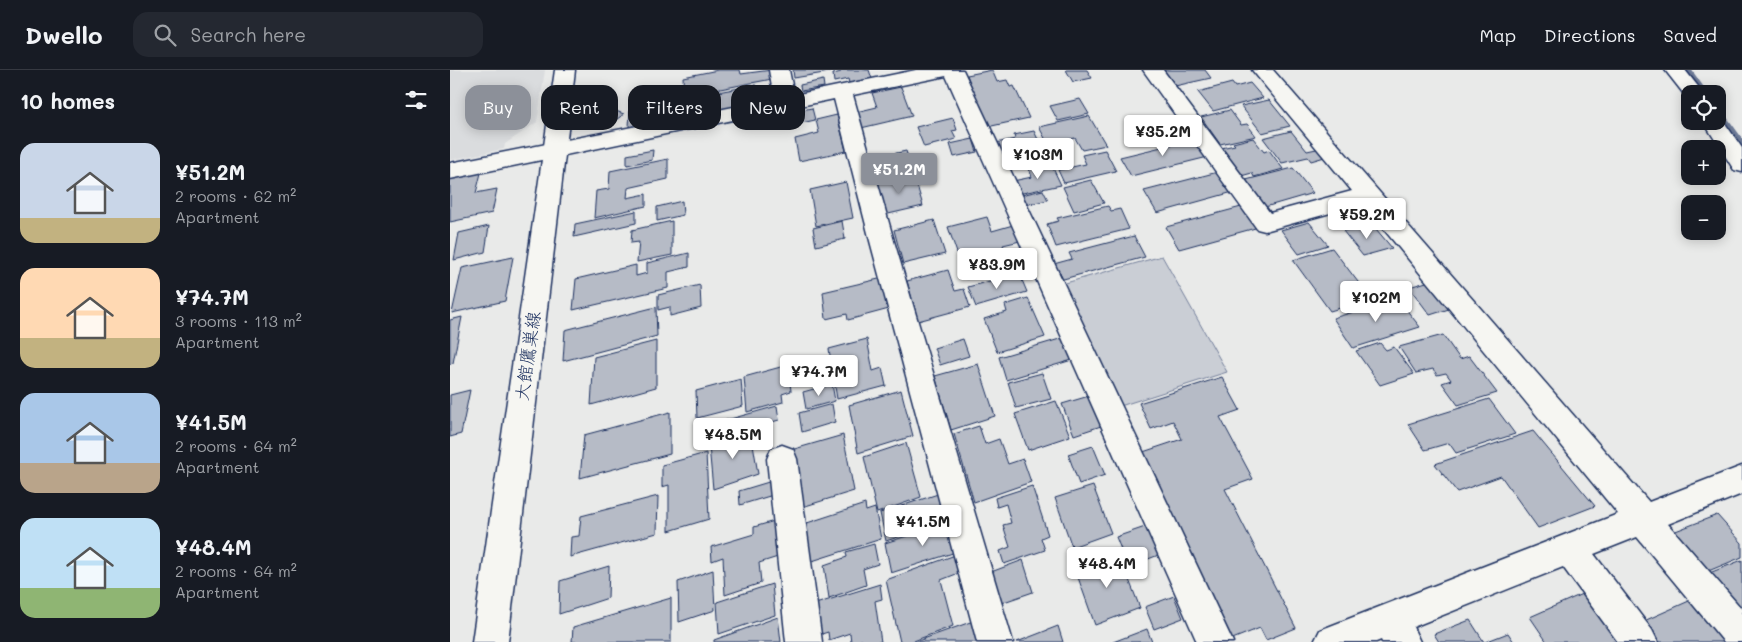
<!DOCTYPE html>
<meta charset="utf-8">
<style>
:root{--surface:#171b24;--page:#242831;--text:#f1f3f6;--muted:#9ea1a6;--line:#363941;--accent:#8c9099}
body{margin:0;font-family:Mali,"Klee One",sans-serif;background:var(--page);color:var(--text);height:100vh;display:flex;flex-direction:column;font-size:19px;white-space:nowrap}
*{box-sizing:border-box;margin:0}
p{font-size:16px;color:var(--muted)}
.icon{flex:none;width:28px;height:28px;fill:none;stroke:currentColor;stroke-width:2;stroke-linecap:round;stroke-linejoin:round}
.map{position:relative;flex:1;overflow:hidden}
.sheet{display:flex;flex-direction:column;background:var(--surface);width:450px}
.sheet>*{flex:none}
.banner{position:absolute;left:15px;top:15px;width:475px;height:45px;display:flex;gap:10px}
.fabs{position:absolute;left:1231px;top:15px;display:grid;gap:10px}
.fabs a{display:grid;place-items:center;width:45px;height:45px;border-radius:10px;background:var(--surface);box-shadow:0 2px 12px #0003;font-size:25px}
.price{position:absolute;translate:-50% -42px;padding:0 11px;border-radius:5px;background:#fff;color:#222;font-size:16px;line-height:32px;filter:drop-shadow(0 1px 2px #0008)}
.price::after{content:'';position:absolute;left:50%;top:30px;width:15px;height:11px;margin-left:-8px;background:inherit;clip-path:polygon(0 0,100% 0,50% 100%)}
.price.selected{background:var(--accent);color:#fff}
ul{padding:0;list-style:none}
li{display:flex;align-items:center;gap:15px;height:125px;padding:0 20px}
li span{display:grid;place-items:center;flex:none;width:140px;height:100px;border-radius:15px;color:#555}
li>.icon{margin-inline-start:auto}
span .icon{width:60px;height:60px;fill:#fffc;stroke-width:1}
li b{font-size:21px}
h2{display:flex;justify-content:space-between;align-items:center;height:60px;padding:0 20px;font-size:21px}
.tag{padding:0 18px;border-radius:15px;background:var(--surface);box-shadow:0 2px 12px #0003;font-size:18px;line-height:45px}
.tag.selected{background:var(--accent);color:#fff}
header{display:flex;align-items:center;gap:30px;box-sizing:border-box;height:70px;padding:0 25px;background:var(--surface);border-bottom:1px solid var(--line)}
header strong{font-size:24px}
nav{display:flex;gap:28px;margin-inline-start:auto;font-size:18px}
.search{width:350px;height:45px;background:var(--page);display:flex;align-items:center;gap:12px;box-sizing:border-box;padding:0 18px;border-radius:15px;color:var(--muted);font-size:19px}
main{display:flex;flex:1;min-height:0}
.map>svg:first-child{display:block}
</style>
<header>
<strong>Dwello</strong>
<div class="search"><svg class="icon" aria-label="search" viewBox="0 0 24 24"><circle cx="10" cy="10" r="6"/><path d="M15 15l6 6"/></svg>Search here</div>
<nav><a>Map</a><a>Directions</a><a>Saved</a></nav>
</header>
<main>
<section class="sheet">
<h2>10 homes<svg class="icon" aria-label="filters" viewBox="0 0 24 24"><path d="M4 7h16M4 17h16"/><circle cx="9" cy="7" r="2"/><circle cx="15" cy="17" r="2"/></svg></h2>
<ul>
<li><span style="background:linear-gradient(#c9d6e8 75%,#c2b280 0)"><svg class="icon" aria-label="home" viewBox="0 0 24 24"><path d="M3 11l9-7 9 7M6 9v11h12V9"/></svg></span><div><b>¥51.2M</b><p>2 rooms · 62 m²</p><p>Apartment</p></div></li>
<li><span style="background:linear-gradient(#ffd9b3 70%,#c2b280 0)"><svg class="icon" aria-label="home" viewBox="0 0 24 24"><path d="M3 11l9-7 9 7M6 9v11h12V9"/></svg></span><div><b>¥74.7M</b><p>3 rooms · 113 m²</p><p>Apartment</p></div></li>
<li><span style="background:linear-gradient(#a9c7e8 70%,#b9a48a 0)"><svg class="icon" aria-label="home" viewBox="0 0 24 24"><path d="M3 11l9-7 9 7M6 9v11h12V9"/></svg></span><div><b>¥41.5M</b><p>2 rooms · 64 m²</p><p>Apartment</p></div></li>
<li><span style="background:linear-gradient(#bfe0f5 70%,#8fb573 0)"><svg class="icon" aria-label="home" viewBox="0 0 24 24"><path d="M3 11l9-7 9 7M6 9v11h12V9"/></svg></span><div><b>¥48.4M</b><p>2 rooms · 64 m²</p><p>Apartment</p></div></li>
</ul>
</section>
<div class="map">
<svg width="1292" height="572" viewBox="0 0 1292 572">
<rect width="100%" height="100%" fill="#e9eae9"/>
<filter id="ink" filterUnits="userSpaceOnUse"><feTurbulence type="fractalNoise" baseFrequency=".02" numOctaves="2"/><feDisplacementMap in="SourceGraphic" scale="10" xChannelSelector="R" yChannelSelector="G"/><feConvolveMatrix kernelMatrix="1 2 1 2 8 2 1 2 1" color-interpolation-filters="sRGB"/></filter>
<g filter="url(#ink)">
<!-- built -->
<path fill="#dadcde" d="M 0,0 L 95,0 L 87,52 L 55,74 L 54,79 L 0,90 Z"/>
<!-- green -->
<path fill="#caced5" stroke="#727e9a" d="M 712,186 L 777,302 L 667,337 L 612,214 Z"/>
<g fill="none" stroke-linecap="round" stroke-linejoin="round">
<!-- stream -->
<path stroke="#6c7995" stroke-width="6" d="M 1238,0 L 1255,24
M 1268,40 L 1292,73"/>
</g>
<!-- building -->
<path fill="#b6bbc6" stroke="#1b2f5e" d="M 268,0 L 290,0 L 291,4 L 321,0 L 322,9 L 234,26 L 233,7 Z
M 343,0 L 379,0 L 380,2 L 344,8 Z
M 391,0 L 419,0 L 422,9 L 399,13 L 398,9 L 384,12 L 383,4 L 391,2 Z
M 542,0 L 547,12 L 557,10 L 560,17 L 564,16 L 579,48 L 537,57 L 517,5 Z
M 616,0 L 637,0 L 642,8 L 623,12 Z
M 714,0 L 755,0 L 761,8 L 725,16 Z
M 373,10 L 374,17 L 351,21 L 350,15 Z
M 782,13 L 785,17 L 800,13 L 813,28 L 763,41 L 748,22 Z
M 306,15 L 308,33 L 179,57 L 180,38 Z
M 451,17 L 462,46 L 411,58 L 406,42 L 427,37 L 422,23 Z
M 630,29 L 639,44 L 608,51 L 600,36 Z
M 819,30 L 840,56 L 812,63 L 791,36 Z
M 152,36 L 174,44 L 159,55 L 137,46 Z
M 362,38 L 365,50 L 343,55 L 341,42 Z
M 780,40 L 791,55 L 797,54 L 806,66 L 770,74 L 751,47 Z
M 387,45 L 396,81 L 349,91 L 345,69 L 369,63 L 366,50 Z
M 639,46 L 656,75 L 632,80 L 625,68 L 598,74 L 589,57 Z
M 503,48 L 507,60 L 502,61 L 506,69 L 474,77 L 466,57 Z
M 584,61 L 595,84 L 572,89 L 569,83 L 552,87 L 546,73 L 565,69 L 564,65 Z
M 841,61 L 857,81 L 871,78 L 878,86 L 861,91 L 858,87 L 832,93 L 813,68 Z
M 803,68 L 814,82 L 819,80 L 833,99 L 804,107 L 802,103 L 791,106 L 771,78 L 785,75 L 783,73 Z
M 523,69 L 527,82 L 504,87 L 500,74 Z
M 745,69 L 758,87 L 681,106 L 670,87 Z
M 203,80 L 202,90 L 177,95 L 177,85 Z
M 655,80 L 666,101 L 614,113 L 608,100 L 636,94 L 632,85 Z
M 456,81 L 462,99 L 424,107 L 419,89 Z
M 218,89 L 218,109 L 178,118 L 177,128 L 196,124 L 196,136 L 144,148 L 146,121 L 159,119 L 160,101 Z
M 601,94 L 611,115 L 568,124 L 563,111 L 582,107 L 579,99 Z
M 843,98 L 863,123 L 815,137 L 796,110 Z
M 768,102 L 783,122 L 707,143 L 694,121 Z
M 31,103 L 26,123 L 47,119 L 42,143 L 0,152 L 0,109 Z
M 464,105 L 473,136 L 434,145 L 427,113 Z
M 641,110 L 654,133 L 624,141 L 613,117 Z
M 396,112 L 403,148 L 366,156 L 360,120 Z
M 593,120 L 598,130 L 575,135 L 571,125 Z
M 232,131 L 233,145 L 207,151 L 207,137 Z
M 658,136 L 661,141 L 670,139 L 679,159 L 606,177 L 597,154 L 609,151 L 607,148 Z
M 795,136 L 809,157 L 729,179 L 716,157 Z
M 186,141 L 186,153 L 124,167 L 125,154 Z
M 537,147 L 542,161 L 563,155 L 570,171 L 553,175 L 561,197 L 516,209 L 498,157 Z
M 484,150 L 495,184 L 453,194 L 444,160 Z
M 222,151 L 222,185 L 187,192 L 189,172 L 181,173 L 182,160 Z
M 392,151 L 395,169 L 366,176 L 363,158 Z
M 859,152 L 878,175 L 849,184 L 831,160 Z
M 921,153 L 942,178 L 913,186 L 893,161 Z
M 39,156 L 35,182 L 4,190 L 9,163 Z
M 684,166 L 695,187 L 606,211 L 600,195 L 622,189 L 619,183 Z
M 882,178 L 921,229 L 880,241 L 843,190 Z
M 239,183 L 239,197 L 218,202 L 218,218 L 123,240 L 126,209 L 186,195 L 186,206 L 197,203 L 197,193 Z
M 63,187 L 55,231 L 2,243 L 12,198 Z
M 498,200 L 505,221 L 514,219 L 520,237 L 468,251 L 457,211 Z
M 569,203 L 577,222 L 526,237 L 518,217 Z
M 433,208 L 439,239 L 398,250 L 397,244 L 376,249 L 373,222 Z
M 980,211 L 1002,238 L 980,245 L 959,217 Z
M 250,215 L 251,238 L 220,246 L 220,237 L 208,240 L 208,225 Z
M 578,228 L 595,267 L 547,282 L 534,249 L 557,242 L 555,235 Z
M 948,229 L 970,257 L 903,278 L 883,248 Z
M 206,237 L 207,266 L 113,291 L 115,260 Z
M 12,247 L 3,293 L 0,294 L 0,250 Z
M 993,265 L 1010,289 L 1019,286 L 1047,323 L 1008,335 L 992,313 L 1001,310 L 996,303 L 987,305 L 983,299 L 966,303 L 949,277 Z
M 613,268 L 622,290 L 556,310 L 549,287 Z
M 417,269 L 423,301 L 432,298 L 436,316 L 387,329 L 379,279 Z
M 513,269 L 519,286 L 490,295 L 484,278 Z
M 206,271 L 206,317 L 141,335 L 144,287 Z
M 930,273 L 936,280 L 944,277 L 964,304 L 930,315 L 906,281 Z
M 528,294 L 545,346 L 501,360 L 485,306 Z
M 338,295 L 341,321 L 332,324 L 333,332 L 297,342 L 294,307 Z
M 592,303 L 601,329 L 566,338 L 558,312 Z
M 772,307 L 790,340 L 770,347 L 803,409 L 775,419 L 846,558 L 816,570 L 810,558 L 775,572 L 690,383 L 732,369 L 723,351 L 701,359 L 689,333 Z
M 291,309 L 293,336 L 247,348 L 246,321 Z
M 382,314 L 385,331 L 356,339 L 353,322 Z
M 20,320 L 11,364 L 0,367 L 0,325 Z
M 451,320 L 463,366 L 408,383 L 399,335 Z
M 639,326 L 651,356 L 624,365 L 612,334 Z
M 1039,329 L 1065,364 L 1006,383 L 999,373 L 975,380 L 958,354 Z
M 606,331 L 620,366 L 578,380 L 565,344 Z
M 382,334 L 385,352 L 352,362 L 349,343 Z
M 327,336 L 329,350 L 267,368 L 266,353 Z
M 220,342 L 220,384 L 130,408 L 134,365 Z
M 529,356 L 535,374 L 549,369 L 558,394 L 573,389 L 581,412 L 524,432 L 504,364 Z
M 1083,361 L 1145,436 L 1088,458 L 1051,406 L 1007,422 L 985,394 Z
M 301,362 L 308,404 L 263,419 L 259,376 Z
M 393,365 L 404,421 L 349,438 L 341,380 Z
M 456,373 L 471,427 L 427,443 L 414,387 Z
M 643,376 L 655,405 L 629,414 L 618,384 Z
M 256,383 L 259,449 L 219,461 L 219,415 L 212,417 L 212,395 Z
M 322,411 L 323,425 L 290,435 L 289,421 Z
M 582,416 L 598,465 L 591,468 L 595,480 L 554,494 L 550,481 L 560,477 L 553,455 L 561,453 L 556,434 L 547,437 L 545,428 Z
M 643,416 L 661,463 L 622,477 L 605,428 Z
M 494,422 L 501,449 L 436,471 L 430,443 Z
M 208,426 L 207,463 L 120,487 L 121,467 L 129,466 L 131,446 Z
M 415,434 L 416,441 L 425,438 L 431,469 L 359,492 L 354,454 Z
M 1267,445 L 1292,473 L 1292,487 L 1256,502 L 1223,462 Z
M 331,449 L 334,485 L 309,493 L 311,513 L 275,525 L 273,487 L 262,491 L 261,477 L 304,464 L 304,457 Z
M 504,451 L 512,480 L 441,503 L 435,473 Z
M 698,456 L 711,484 L 678,497 L 666,467 Z
M 424,474 L 428,494 L 413,499 L 416,515 L 379,528 L 374,495 L 397,487 L 396,482 Z
M 508,484 L 514,501 L 491,510 L 503,556 L 461,572 L 450,572 L 436,510 Z
M 669,484 L 690,538 L 645,555 L 625,499 Z
M 573,490 L 583,522 L 551,533 L 541,502 Z
M 1292,490 L 1292,544 L 1257,504 Z
M 159,496 L 158,528 L 109,544 L 110,511 Z
M 263,500 L 265,540 L 229,552 L 228,512 Z
M 322,514 L 325,545 L 269,564 L 267,532 Z
M 430,514 L 432,529 L 425,531 L 431,572 L 413,572 L 412,570 L 401,572 L 400,563 L 379,570 L 378,562 L 362,567 L 359,536 Z
M 1141,520 L 1181,572 L 1097,572 L 1080,547 Z
M 724,526 L 733,548 L 704,559 L 695,537 Z
M 1248,527 L 1285,572 L 1210,572 L 1194,551 Z
M 221,528 L 221,572 L 122,572 L 123,557 Z
M 328,547 L 331,572 L 264,572 L 264,570 Z
M 526,550 L 532,572 L 465,572 Z
M 1020,550 L 1034,572 L 989,572 L 984,564 Z
M 608,556 L 613,572 L 567,572 Z
M 697,559 L 702,572 L 663,572 Z
M 1058,563 L 1064,572 L 1035,572 Z"/>
<g fill="none" stroke-linecap="round" stroke-linejoin="round">
<!-- street casing -->
<g stroke="#1b2f5e" stroke-width="3">
<path id="street" d="M 319,0 L 339,0 L 344,25 L 466,0 L 513,0 L 783,572 L 747,572 L 496,6 L 403,25 L 444,171 L 563,572 L 527,572 L 420,171 L 384,29 L 0,109 L 0,93 L 324,29 Z
M 693,0 L 713,0 L 820,143 L 902,121 L 802,0 L 823,0 L 1199,432 L 1292,396 L 1292,424 L 1218,454 L 1292,539 L 1292,572 L 1274,572 L 1187,467 L 1144,484 L 1202,560 L 1208,572 L 1168,572 L 1113,497 L 963,557 L 970,572 L 932,572 L 931,570 L 926,572 L 864,572 L 870,560 L 1168,444 L 913,134 L 815,161 L 807,159 Z
M 1215,0 L 1235,0 L 1254,24 L 1240,24 L 1240,29 L 1237,28 Z
M 1268,46 L 1270,46 L 1292,78 L 1292,102 L 1284,100 L 1253,51 L 1268,51 Z
M 332,375 L 343,379 L 347,389 L 372,572 L 336,572 L 317,389 L 321,379 Z"/>
</g>
<!-- secondary casing -->
<g stroke="#1b2f5e" stroke-width="3">
<path id="secondary" d="M 105,0 L 125,0 L 58,572 L 22,572 Z"/>
</g>
<!-- street -->
<use href="#street" fill="#f6f6f2" fill-rule="evenodd"/>
<!-- secondary -->
<use href="#secondary" fill="#f6f6f2" fill-rule="evenodd"/>
</g>
</g>
<g text-anchor="middle" stroke-width="4" stroke-linejoin="round" paint-order="stroke">
<!-- street labels -->
<g font-size="18" fill="#1b2f5e" stroke="#f6f6f2">
<text transform="translate(78 286) rotate(-82)" y="6">大館鷹巣線</text>
</g>
</g>
</svg>
<div class="fabs">
<a><svg class="icon" aria-label="locate" viewBox="0 0 24 24"><circle cx="12" cy="12" r="6"/><path d="M12 2v4M12 18v4M2 12h4M18 12h4"/></svg></a>
<a>+</a>
<a>−</a>
</div>
<b class="price" style="left:713px;top:87px">¥35.2M</b>
<b class="price" style="left:588px;top:110px">¥103M</b>
<b class="price selected" style="left:449px;top:125px">¥51.2M</b>
<b class="price" style="left:917px;top:170px">¥59.2M</b>
<b class="price" style="left:547px;top:220px">¥83.9M</b>
<b class="price" style="left:926px;top:253px">¥102M</b>
<b class="price" style="left:369px;top:327px">¥74.7M</b>
<b class="price" style="left:283px;top:390px">¥48.5M</b>
<b class="price" style="left:473px;top:477px">¥41.5M</b>
<b class="price" style="left:657px;top:519px">¥48.4M</b>
<div class="banner">
<a class="tag selected">Buy</a>
<a class="tag">Rent</a>
<a class="tag">Filters</a>
<a class="tag">New</a>
</div>
</div>
</main>
